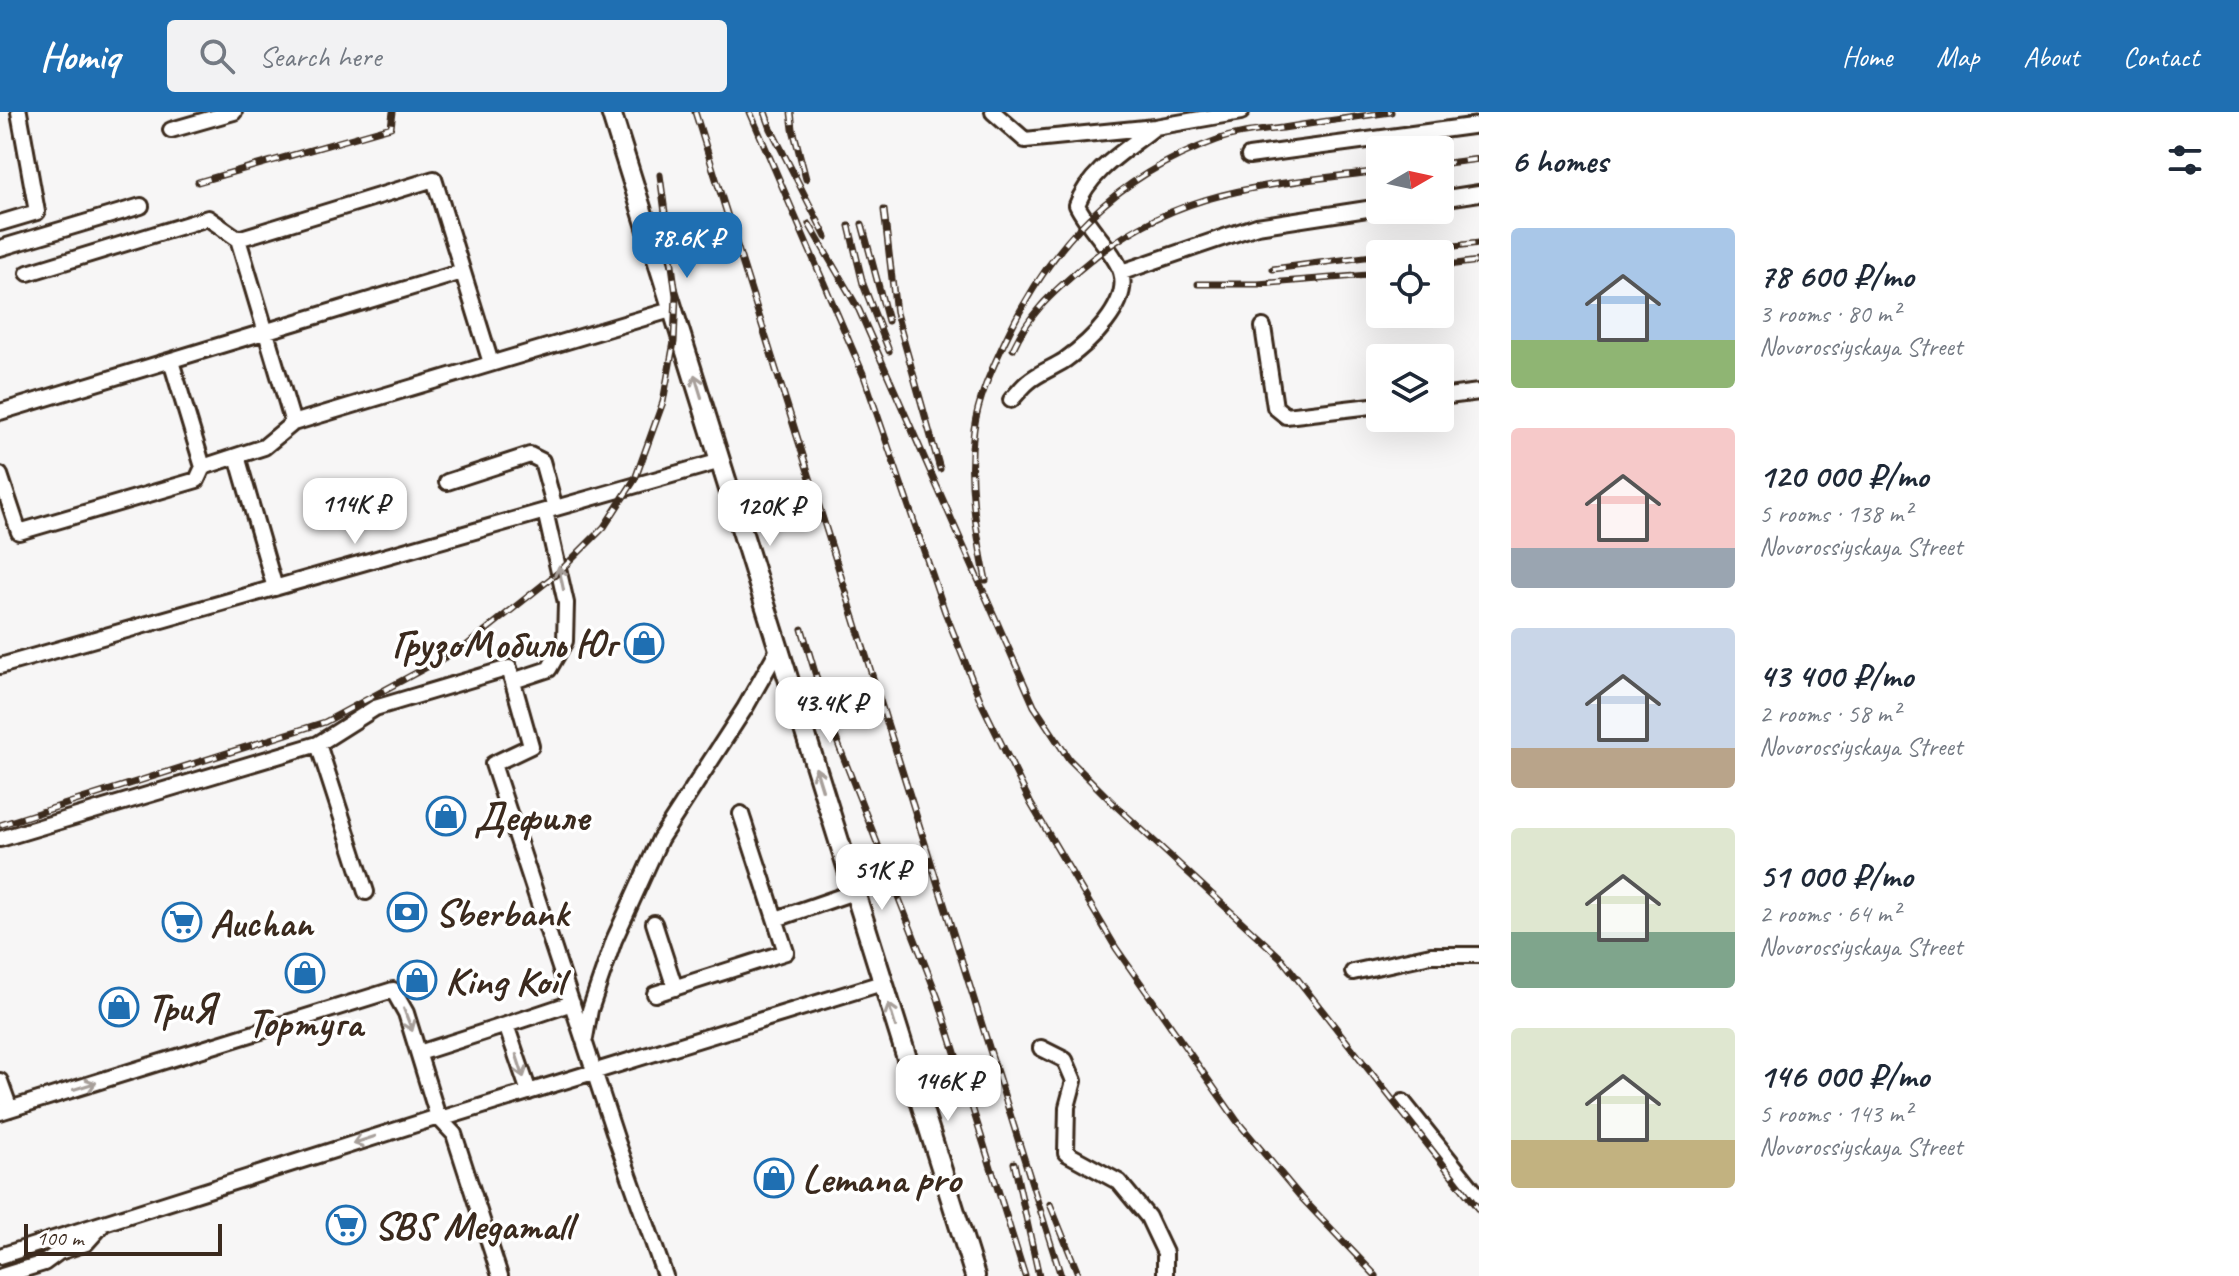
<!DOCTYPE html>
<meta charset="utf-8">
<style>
:root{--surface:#fff;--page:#f2f2f3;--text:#1f2937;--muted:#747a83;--accent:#1f6fb2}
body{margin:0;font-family:Caveat,sans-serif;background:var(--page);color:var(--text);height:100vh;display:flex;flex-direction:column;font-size:30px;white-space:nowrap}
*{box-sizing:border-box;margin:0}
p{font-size:26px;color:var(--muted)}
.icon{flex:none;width:44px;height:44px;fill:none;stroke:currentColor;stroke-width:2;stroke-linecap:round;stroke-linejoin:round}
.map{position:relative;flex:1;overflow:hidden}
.panel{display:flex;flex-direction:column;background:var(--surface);width:760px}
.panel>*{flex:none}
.needle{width:52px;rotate:81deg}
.buttons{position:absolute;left:1366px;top:24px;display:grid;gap:16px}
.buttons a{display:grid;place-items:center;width:88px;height:88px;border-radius:8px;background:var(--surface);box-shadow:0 8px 32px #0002;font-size:40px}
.scale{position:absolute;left:24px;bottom:20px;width:198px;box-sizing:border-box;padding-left:8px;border:4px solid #3b2a1e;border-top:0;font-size:22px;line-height:28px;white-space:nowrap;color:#3b2a1e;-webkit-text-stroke:6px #fff;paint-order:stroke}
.price{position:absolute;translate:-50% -68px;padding:0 18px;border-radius:16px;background:#fff;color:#222;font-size:26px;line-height:52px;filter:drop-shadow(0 2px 4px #0008)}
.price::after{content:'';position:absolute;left:50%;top:48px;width:24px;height:18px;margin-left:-12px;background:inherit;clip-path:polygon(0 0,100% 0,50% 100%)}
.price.selected{background:var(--accent);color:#fff}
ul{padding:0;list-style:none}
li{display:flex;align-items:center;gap:24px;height:200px;padding:0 32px}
li span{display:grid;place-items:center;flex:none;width:224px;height:160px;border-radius:8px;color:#555}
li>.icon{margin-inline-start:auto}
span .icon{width:96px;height:96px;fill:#fffc;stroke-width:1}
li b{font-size:34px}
h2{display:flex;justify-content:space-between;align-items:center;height:96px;padding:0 32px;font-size:34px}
header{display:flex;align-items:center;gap:48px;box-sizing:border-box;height:112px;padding:0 40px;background:var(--accent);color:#fff}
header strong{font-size:38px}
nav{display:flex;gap:44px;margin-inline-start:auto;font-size:28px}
.search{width:560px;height:72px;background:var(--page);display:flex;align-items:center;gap:20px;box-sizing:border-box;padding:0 28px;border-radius:8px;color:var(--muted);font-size:30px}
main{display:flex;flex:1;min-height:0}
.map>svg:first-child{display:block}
</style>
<header>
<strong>Homiq</strong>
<div class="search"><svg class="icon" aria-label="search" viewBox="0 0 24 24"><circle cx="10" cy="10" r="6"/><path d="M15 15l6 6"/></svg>Search here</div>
<nav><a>Home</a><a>Map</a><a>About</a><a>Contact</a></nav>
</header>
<main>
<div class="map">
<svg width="1479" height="1164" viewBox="0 0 1479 1164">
<rect width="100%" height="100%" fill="#f7f6f6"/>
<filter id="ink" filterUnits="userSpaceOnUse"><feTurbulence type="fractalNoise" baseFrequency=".0125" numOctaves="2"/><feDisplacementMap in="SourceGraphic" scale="16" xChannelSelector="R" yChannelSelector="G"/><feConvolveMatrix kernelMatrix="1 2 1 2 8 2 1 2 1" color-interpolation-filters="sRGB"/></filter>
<g filter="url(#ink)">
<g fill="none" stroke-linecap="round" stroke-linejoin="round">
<!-- minor casing -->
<g stroke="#3b2a1e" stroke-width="20">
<path id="minor" d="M 993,0 L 1025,28 L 1155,15 L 1241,0
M 171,18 L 234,0
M 1249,44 L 1479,13
M 1440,87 L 1479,81
M 0,111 L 37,100 L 19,0
M 238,127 L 293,311 L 674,197
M 0,136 L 141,94
M 1122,160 L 1257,114 L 1380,95
M 28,161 L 208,106 L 238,127 L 434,67 L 491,251
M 1263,215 L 1275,295 L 1286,304 L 1380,293
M 171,249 L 203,355 L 264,335 L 293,311
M 1440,285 L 1479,280
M 1011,288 C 1017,282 1022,275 1028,270 C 1038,261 1053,256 1065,248 C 1089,231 1131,193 1121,160 C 1115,140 1088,116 1077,93 C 1089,59 1128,37 1155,15
M 0,300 L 462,160
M 237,344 L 275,476
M 0,363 L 19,420 L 197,368 L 203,355
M 447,370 L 530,343 L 542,349 L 555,396
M 0,554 L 721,349
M 513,569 L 549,557 L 565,529 L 566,491 L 545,399
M 318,632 L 366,780
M 0,727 L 318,632 L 375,596 L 509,556 L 531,634 L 493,652 L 617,1029 L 665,1164
M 776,807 L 854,780
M 654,811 L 675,876
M 1353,860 L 1431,843 L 1479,843
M 655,882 L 786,840 L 741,702
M 506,913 L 572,891
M 585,926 L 590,898 L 614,828 L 660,727 L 745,596 L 779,536
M 1041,936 L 1065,948 L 1074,969 L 1067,995 L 1066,1041 L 1119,1070 L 1148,1105 L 1165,1141 L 1165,1164
M 419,941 L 506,913 L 529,980
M 0,969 L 10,997
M 1403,990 L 1479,1085
M 0,1000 L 393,878 L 406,901 L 438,1005 L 454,1022 L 500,1164
M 0,1144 L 438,1005 L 447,1005 L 882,871
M 2,1164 L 44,1151 L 59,1140 L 86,1131 L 104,1111"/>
</g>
<!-- major casing -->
<g stroke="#3b2a1e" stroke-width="24">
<path id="major" d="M 611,0 L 975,1164"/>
</g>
<!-- minor -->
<use href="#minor" stroke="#fff" stroke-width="14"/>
<!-- major -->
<use href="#major" stroke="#fff" stroke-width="18"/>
<!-- rail casing -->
<g stroke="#3b2a1e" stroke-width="7">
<path id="rail" d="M 695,0 L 1061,1164
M 750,0 L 864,264 L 945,500 L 981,590 L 1031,692 L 1116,836 L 1237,1009 L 1299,1083 L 1376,1164
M 765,0 L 771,17 L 826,125
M 791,0 L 793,17 L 806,67
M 1440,52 L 1479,47
M 198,70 L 391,15 L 393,0
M 884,98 L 896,201 L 940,357
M 809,112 L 859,198 L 1034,594 L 1069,647 L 1116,694 L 1281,846 L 1479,1098
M 862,112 L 888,209
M 849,114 L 863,172 L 889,239
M 1391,142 L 1479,131
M 1440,154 L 1479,149
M 1273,157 L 1380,143
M 1198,172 L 1258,172 L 1380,162
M 1013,237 C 1029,202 1050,183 1079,158 C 1173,76 1262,74 1380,59
M 986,468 C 976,418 967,368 974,317 C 978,287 991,259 1004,231 C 1050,133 1113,65 1217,28 C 1238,20 1261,19 1283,16 C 1319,10 1355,5 1391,0
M 802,517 L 830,611 L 938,886 L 1025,1164
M 0,713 L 325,610 L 466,534 L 559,460 L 604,415 L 635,367 L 663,290 L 674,230 L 676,183 L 660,63
M 1014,1051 L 1039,1164
M 1050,1092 L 1079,1164"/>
</g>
<!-- rail -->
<use href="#rail" stroke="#fff" stroke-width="4" stroke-dasharray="12" stroke-linecap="butt"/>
</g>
<!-- one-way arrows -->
<defs><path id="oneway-shaft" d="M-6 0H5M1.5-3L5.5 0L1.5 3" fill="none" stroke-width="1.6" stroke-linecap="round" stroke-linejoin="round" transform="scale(2)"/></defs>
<g stroke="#a79f9a">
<use href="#oneway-shaft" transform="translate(698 274) rotate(-107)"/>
<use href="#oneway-shaft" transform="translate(561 466) rotate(-102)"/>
<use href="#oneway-shaft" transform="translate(819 667) rotate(-107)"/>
<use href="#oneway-shaft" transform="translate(892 903) rotate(-107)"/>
<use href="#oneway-shaft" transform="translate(408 908) rotate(69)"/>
<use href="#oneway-shaft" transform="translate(520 954) rotate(72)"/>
<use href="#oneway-shaft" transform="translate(85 974) rotate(-17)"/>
<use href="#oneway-shaft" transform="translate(364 1028) rotate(162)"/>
</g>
</g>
<!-- icons -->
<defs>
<g id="shop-ring" transform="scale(2)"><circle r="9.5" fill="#fff" stroke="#1f6fb2" stroke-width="1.5"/><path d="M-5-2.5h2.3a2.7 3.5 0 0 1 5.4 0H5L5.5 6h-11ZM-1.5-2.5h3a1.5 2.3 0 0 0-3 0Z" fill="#1f6fb2"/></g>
<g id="bank-ring" transform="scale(2)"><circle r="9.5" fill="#fff" stroke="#1f6fb2" stroke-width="1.5"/><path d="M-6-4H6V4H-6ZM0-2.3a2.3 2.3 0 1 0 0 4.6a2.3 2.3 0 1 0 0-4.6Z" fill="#1f6fb2"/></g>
<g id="supermarket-ring" transform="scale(2)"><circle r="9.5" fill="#fff" stroke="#1f6fb2" stroke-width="1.5"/><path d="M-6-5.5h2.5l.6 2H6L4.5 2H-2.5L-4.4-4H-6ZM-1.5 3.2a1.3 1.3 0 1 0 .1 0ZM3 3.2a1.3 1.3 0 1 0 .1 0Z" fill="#1f6fb2"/></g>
</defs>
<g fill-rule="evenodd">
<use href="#shop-ring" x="644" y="531"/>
<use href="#shop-ring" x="446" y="704"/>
<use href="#bank-ring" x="407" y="800"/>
<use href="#supermarket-ring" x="182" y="810"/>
<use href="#shop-ring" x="305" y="861"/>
<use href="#shop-ring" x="417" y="868"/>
<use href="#shop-ring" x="119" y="895"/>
<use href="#shop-ring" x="774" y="1066"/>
<use href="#supermarket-ring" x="346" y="1113"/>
</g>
<g text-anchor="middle" stroke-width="7" stroke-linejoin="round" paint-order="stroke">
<!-- poi labels -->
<g font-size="40" font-weight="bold" fill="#3b2a1e" stroke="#fff" text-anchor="start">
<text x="616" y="545" text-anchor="end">ГрузоМобиль Юг</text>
<text x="474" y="718">Дефиле</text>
<text x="435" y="814">Sberbank</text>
<text x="210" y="824">Auchan</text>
<text x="445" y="882">King Koil</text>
<text x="147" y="909">ТриЯ</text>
<text x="305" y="924" text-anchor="middle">Тортуга</text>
<text x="802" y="1080">Lemana pro</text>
<text x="374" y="1127">SBS Megamall</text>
</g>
</g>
</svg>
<div class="buttons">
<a><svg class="needle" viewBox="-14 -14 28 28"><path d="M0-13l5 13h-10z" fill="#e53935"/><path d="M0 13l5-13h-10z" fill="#747a83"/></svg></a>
<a><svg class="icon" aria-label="locate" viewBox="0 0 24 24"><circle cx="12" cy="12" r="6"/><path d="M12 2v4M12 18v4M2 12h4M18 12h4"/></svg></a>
<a><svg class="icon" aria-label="layers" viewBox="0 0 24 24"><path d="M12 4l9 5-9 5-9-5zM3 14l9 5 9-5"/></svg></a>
</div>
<div class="scale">100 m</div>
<b class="price selected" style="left:687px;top:168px">78.6K ₽</b>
<b class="price" style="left:355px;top:434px">114K ₽</b>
<b class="price" style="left:770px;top:436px">120K ₽</b>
<b class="price" style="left:830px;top:633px">43.4K ₽</b>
<b class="price" style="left:882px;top:800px">51K ₽</b>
<b class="price" style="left:948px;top:1011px">146K ₽</b>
</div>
<section class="panel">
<h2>6 homes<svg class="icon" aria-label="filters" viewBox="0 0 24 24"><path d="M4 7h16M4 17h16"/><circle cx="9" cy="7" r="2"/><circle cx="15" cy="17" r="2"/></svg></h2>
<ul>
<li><span style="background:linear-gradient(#a9c7e8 70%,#8fb573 0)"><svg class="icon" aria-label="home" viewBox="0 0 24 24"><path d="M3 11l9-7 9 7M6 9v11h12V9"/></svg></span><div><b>78 600 ₽/mo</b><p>3 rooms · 80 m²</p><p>Novorossiyskaya Street</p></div></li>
<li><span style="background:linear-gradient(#f6c9c9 75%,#9aa5b1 0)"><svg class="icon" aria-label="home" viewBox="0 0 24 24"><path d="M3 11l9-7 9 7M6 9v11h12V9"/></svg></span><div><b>120 000 ₽/mo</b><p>5 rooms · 138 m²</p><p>Novorossiyskaya Street</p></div></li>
<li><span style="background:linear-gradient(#c9d6e8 75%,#b9a48a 0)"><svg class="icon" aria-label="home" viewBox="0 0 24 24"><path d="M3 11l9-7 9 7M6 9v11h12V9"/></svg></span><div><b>43 400 ₽/mo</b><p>2 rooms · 58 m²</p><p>Novorossiyskaya Street</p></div></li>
<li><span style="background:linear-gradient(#dfe7d0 65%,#7fa58c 0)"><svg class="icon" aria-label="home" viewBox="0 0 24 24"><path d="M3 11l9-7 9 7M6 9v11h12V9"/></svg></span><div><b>51 000 ₽/mo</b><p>2 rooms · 64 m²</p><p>Novorossiyskaya Street</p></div></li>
<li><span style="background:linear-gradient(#dfe7d0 70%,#c2b280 0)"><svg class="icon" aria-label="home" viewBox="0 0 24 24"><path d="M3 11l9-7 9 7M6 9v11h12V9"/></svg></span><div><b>146 000 ₽/mo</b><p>5 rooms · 143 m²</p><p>Novorossiyskaya Street</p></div></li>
</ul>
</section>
</main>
